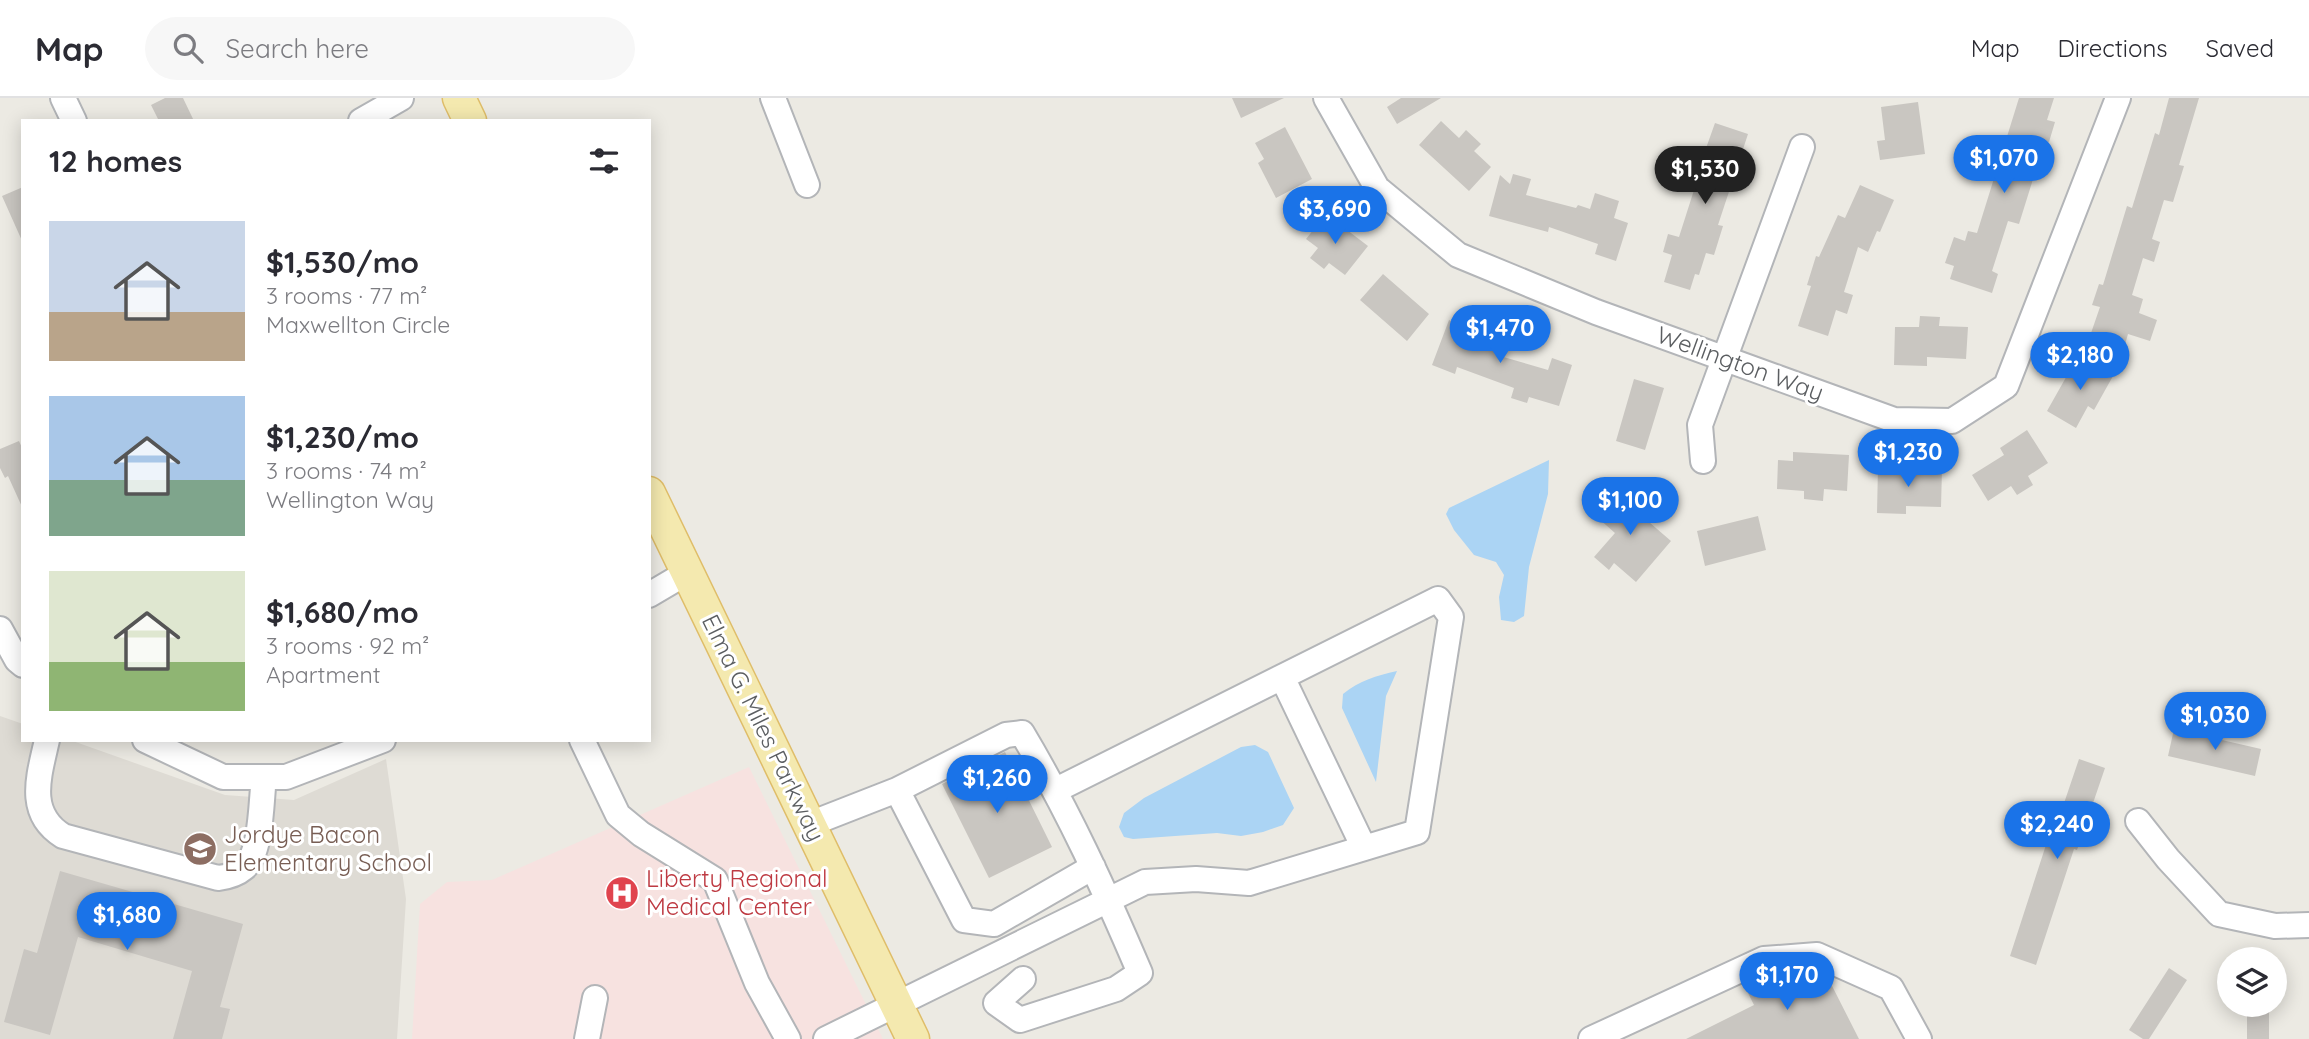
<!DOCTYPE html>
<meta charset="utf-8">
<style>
:root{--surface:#fff;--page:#f7f7f7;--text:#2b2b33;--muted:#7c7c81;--line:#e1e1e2;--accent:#1a73e8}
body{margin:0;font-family:Quicksand,sans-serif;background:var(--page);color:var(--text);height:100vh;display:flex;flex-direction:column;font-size:26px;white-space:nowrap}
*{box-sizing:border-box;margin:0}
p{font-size:23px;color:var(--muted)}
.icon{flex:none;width:38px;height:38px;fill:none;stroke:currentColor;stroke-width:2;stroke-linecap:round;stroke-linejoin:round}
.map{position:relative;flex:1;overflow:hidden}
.panel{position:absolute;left:21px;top:21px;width:630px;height:623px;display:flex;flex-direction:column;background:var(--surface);border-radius:0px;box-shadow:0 4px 18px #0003}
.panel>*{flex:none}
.tools{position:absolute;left:2217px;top:849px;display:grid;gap:14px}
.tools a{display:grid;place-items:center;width:70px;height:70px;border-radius:50%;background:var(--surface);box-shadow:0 4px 18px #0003;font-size:35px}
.price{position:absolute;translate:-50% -60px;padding:0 16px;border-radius:24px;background:var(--accent);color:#fff;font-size:23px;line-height:46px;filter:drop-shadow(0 2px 4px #0008)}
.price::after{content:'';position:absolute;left:50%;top:42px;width:21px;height:16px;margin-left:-10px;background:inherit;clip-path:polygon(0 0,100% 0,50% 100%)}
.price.on{background:#222;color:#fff}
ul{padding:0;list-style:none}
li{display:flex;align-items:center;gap:21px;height:175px;padding:0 28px}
li span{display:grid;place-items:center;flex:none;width:196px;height:140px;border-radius:0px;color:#555}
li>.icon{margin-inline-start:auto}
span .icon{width:84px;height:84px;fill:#fffc;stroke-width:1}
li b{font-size:30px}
h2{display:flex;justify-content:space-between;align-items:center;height:84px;padding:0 28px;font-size:30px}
header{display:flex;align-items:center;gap:42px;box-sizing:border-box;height:98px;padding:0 35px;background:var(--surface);border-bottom:2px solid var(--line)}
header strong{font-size:33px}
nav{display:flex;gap:38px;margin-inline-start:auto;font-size:24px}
.search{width:490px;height:63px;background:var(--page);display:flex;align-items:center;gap:18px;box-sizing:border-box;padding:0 24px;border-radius:38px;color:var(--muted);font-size:26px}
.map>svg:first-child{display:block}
</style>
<header>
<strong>Map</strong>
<div class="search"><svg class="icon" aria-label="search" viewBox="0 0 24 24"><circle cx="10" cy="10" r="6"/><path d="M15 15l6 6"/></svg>Search here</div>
<nav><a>Map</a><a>Directions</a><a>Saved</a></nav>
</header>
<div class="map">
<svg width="2309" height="941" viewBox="0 0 2309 941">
<rect width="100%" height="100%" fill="#eceae3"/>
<!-- education -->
<path fill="#dedbd4" d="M 0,618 L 23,626 L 23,642 L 70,642 L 225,697 L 294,702 L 386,661 L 406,801 L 397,941 L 0,941 Z"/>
<!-- medical -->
<path fill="#f7e2e0" d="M 749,669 L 883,941 L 412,941 L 420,806 L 447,784 L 492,782 Z"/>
<!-- water -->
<path fill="#abd4f4" d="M 1549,362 L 1548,396 L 1529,469 L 1524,518 L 1514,524 L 1501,522 L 1499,499 L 1504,477 L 1496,464 L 1474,457 L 1454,432 L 1446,416 L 1449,410 Z
M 1397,573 L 1386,598 L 1376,684 L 1342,610 L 1343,596 C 1360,582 1376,578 1397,573 Z
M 1255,647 L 1268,654 L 1294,710 L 1283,727 L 1263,734 L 1241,738 L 1217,735 L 1133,741 L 1124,739 L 1119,729 L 1124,715 L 1144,700 L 1241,649 Z"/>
<!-- building -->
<path fill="#c9c6c1" d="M 165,0 L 183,0 L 194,23 L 159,23 L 151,7 Z
M 1232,0 L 1284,0 L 1241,20 Z
M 1401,0 L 1441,0 L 1397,26 L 1387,9 Z
M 2019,0 L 2054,0 L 2047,22 L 2055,24 L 2049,44 L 2045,43 L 2019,126 L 2008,123 L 1992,173 L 1998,176 L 1992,195 L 1950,181 L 1954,168 L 1945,165 L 1954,139 L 1965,143 L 1968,133 L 1977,135 Z
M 2169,0 L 2199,0 L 2179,67 L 2184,68 L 2173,104 L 2164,102 L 2152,141 L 2160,144 L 2154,164 L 2143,160 L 2132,197 L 2143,201 L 2139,215 L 2157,222 L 2150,243 L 2128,236 L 2124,250 L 2090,238 L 2100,209 L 2092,207 L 2099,186 L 2103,187 L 2127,108 L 2132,110 L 2155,35 L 2159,37 Z
M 1918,4 L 1925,56 L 1880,62 L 1877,43 L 1885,42 L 1881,9 Z
M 1441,23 L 1459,40 L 1466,32 L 1481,46 L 1474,53 L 1491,69 L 1469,93 L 1419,47 Z
M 1715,25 L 1748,36 L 1718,127 L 1723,128 L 1714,157 L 1706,155 L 1699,177 L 1695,176 L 1690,192 L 1664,184 L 1672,157 L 1663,154 L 1668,136 L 1679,139 L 1694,92 L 1690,91 L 1702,52 L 1705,53 Z
M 1285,29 L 1312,81 L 1276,100 L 1258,65 L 1264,61 L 1255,45 Z
M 1513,76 L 1531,81 L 1526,97 L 1576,110 L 1578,107 L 1590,111 L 1595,95 L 1619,103 L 1614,120 L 1628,125 L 1616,163 L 1595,156 L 1598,146 L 1549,129 L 1548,134 L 1489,118 L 1500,77 L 1510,86 Z
M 1860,87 L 1894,102 L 1880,134 L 1877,133 L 1868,154 L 1858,149 L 1844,194 L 1853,197 L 1847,216 L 1836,212 L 1828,238 L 1798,228 L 1811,188 L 1807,187 L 1816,158 L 1819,159 L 1838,117 L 1845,120 Z
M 23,89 L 23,145 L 2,98 Z
M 1326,116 L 1368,148 L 1345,177 L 1329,165 L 1324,171 L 1310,160 L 1318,150 L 1306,141 Z
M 1383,176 L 1429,216 L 1407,243 L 1360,202 Z
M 1920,218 L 1940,219 L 1939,228 L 1968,229 L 1966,261 L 1927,259 L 1927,268 L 1894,267 L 1895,229 L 1919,229 Z
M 1449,222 L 1505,244 L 1500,258 L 1548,272 L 1552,260 L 1572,267 L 1559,308 L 1529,299 L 1527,305 L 1511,300 L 1514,290 L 1457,269 L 1455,276 L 1432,267 Z
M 2078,258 L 2113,278 L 2094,312 L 2088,308 L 2076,330 L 2047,313 Z
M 1634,281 L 1664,290 L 1645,352 L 1616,343 Z
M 2027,332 L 2048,365 L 2028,378 L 2033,387 L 2017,397 L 2011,388 L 1988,403 L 1972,377 L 2004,357 L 2000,350 Z
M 19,343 L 23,352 L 23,411 L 8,378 L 5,380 L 0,370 L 0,351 Z
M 1793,354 L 1849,357 L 1847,393 L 1824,391 L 1823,403 L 1804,401 L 1804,393 L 1777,391 L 1778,362 L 1793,363 Z
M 1878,369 L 1942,371 L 1941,409 L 1906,408 L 1906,416 L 1877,415 Z
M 1623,390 L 1648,411 L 1642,418 L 1671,443 L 1636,484 L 1614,465 L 1609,472 L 1594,459 L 1615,435 L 1598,420 Z
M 1758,418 L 1766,452 L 1705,468 L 1697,433 Z
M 2174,631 L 2261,651 L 2255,678 L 2168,658 Z
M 1005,654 L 1052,749 L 989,780 L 942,686 Z
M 2079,661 L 2105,670 L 2077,752 L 2074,751 L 2036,867 L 2010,858 L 2056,716 L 2060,717 Z
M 60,773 L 243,826 L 220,909 L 230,911 L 222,941 L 173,941 L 192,873 L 78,839 L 50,937 L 4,924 L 24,851 L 37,855 Z
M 2169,870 L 2187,882 L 2149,941 L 2143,941 L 2129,932 Z
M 1814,872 L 1827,878 L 1859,941 L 1686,941 L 1754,907 L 1744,887 L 1767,876 L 1787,881 L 1805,873 Z
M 2247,906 L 2269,906 L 2269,941 L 2247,941 Z"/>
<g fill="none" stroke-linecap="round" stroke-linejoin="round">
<!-- minor casing -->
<g stroke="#b3b5b8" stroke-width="28">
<path id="minor" d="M 63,0 L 74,23
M 773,0 L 807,87
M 1326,0 L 1377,90 L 1458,157 L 1596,214 L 1894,322 L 1952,323 L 2006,288 L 2118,0
M 361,23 L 401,0
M 1703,363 L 1700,327 L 1802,49
M 649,497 L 688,474
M 0,531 L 17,562 L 23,567
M 1282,579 L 1364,750
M 47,642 C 39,678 26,715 63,738 L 218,780 C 227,779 237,776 244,770 C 262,755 261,702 264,679
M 145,642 L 223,679 L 286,679 L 383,642
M 582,642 L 618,717 L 641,736 L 715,782 L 757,885 L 788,941
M 897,692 L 964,822 L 994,826 L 1093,769
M 2138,723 L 2168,761 L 2219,816 L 2275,828 L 2309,827
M 810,726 L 897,692 L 1006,637 L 1022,635 C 1068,712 1105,793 1140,875 L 1116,891 L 1020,922 L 996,905 L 1023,881
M 587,941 L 595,900
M 826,941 L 1145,784 L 1196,781 L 1249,785 L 1417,734 L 1451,519 L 1438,501 L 1056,692
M 1591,941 L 1764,861 L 1817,857 L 1891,890 L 1919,941"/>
</g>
<!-- major casing -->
<g stroke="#dfbd69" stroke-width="35">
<path id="major" d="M 459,0 L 470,23
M 649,395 L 913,941"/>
</g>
<!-- minor -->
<use href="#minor" stroke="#fff" stroke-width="24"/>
<!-- major -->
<use href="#major" stroke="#f4e9af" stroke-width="32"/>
</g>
<!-- icons -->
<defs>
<g id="school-disc" transform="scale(1.75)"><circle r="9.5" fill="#8d6e63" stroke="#fff"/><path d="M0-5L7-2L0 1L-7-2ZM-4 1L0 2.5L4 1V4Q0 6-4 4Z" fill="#fff"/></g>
<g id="hospital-disc" transform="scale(1.75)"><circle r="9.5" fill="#e0444e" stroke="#fff"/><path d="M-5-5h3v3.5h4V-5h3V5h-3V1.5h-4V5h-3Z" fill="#fff"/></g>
</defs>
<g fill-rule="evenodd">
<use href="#school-disc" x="200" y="751"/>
<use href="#hospital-disc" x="622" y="795"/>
</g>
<g text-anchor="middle" stroke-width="6" stroke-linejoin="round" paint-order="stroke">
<!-- street labels -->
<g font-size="24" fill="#5b5e61" stroke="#fff">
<text transform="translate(1740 266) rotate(20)" y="8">Wellington Way</text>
<text transform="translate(763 630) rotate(64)" y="8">Elma G. Miles Parkway</text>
</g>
<!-- education labels -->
<g font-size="24" fill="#785e54" stroke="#fff" text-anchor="start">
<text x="224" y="745">Jordye Bacon<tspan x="224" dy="28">Elementary School</tspan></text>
</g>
<!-- health labels -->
<g font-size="24" fill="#be3a42" stroke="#fff" text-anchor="start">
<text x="646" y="789">Liberty Regional<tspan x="646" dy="28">Medical Center</tspan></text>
</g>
</g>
</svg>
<div class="tools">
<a><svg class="icon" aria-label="layers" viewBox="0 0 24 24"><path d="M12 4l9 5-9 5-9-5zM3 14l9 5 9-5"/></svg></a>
</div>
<b class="price" style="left:2004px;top:97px">$1,070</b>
<b class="price on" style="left:1705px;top:108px">$1,530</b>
<b class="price" style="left:1335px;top:148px">$3,690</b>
<b class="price" style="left:1500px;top:267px">$1,470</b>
<b class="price" style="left:2080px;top:294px">$2,180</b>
<b class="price" style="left:1908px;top:391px">$1,230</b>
<b class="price" style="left:1630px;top:439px">$1,100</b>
<b class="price" style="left:2215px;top:654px">$1,030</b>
<b class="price" style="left:997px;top:717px">$1,260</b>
<b class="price" style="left:2057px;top:763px">$2,240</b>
<b class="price" style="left:127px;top:854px">$1,680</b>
<b class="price" style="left:1787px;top:914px">$1,170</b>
<section class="panel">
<h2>12 homes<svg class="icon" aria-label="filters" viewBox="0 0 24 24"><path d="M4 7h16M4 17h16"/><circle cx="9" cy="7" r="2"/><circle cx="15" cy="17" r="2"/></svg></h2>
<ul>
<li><span style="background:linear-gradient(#c9d6e8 65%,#b9a48a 0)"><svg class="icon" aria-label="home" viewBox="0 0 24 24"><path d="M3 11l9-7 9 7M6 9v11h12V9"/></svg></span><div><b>$1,530/mo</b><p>3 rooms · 77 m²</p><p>Maxwellton Circle</p></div></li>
<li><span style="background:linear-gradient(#a9c7e8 60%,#7fa58c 0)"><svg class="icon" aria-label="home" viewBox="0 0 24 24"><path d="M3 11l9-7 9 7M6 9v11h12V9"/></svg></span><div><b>$1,230/mo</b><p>3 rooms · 74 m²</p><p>Wellington Way</p></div></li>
<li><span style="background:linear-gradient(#dfe7d0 65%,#8fb573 0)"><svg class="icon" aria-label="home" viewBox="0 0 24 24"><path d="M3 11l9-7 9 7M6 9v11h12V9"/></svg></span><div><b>$1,680/mo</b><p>3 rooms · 92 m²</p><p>Apartment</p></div></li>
</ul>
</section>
</div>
